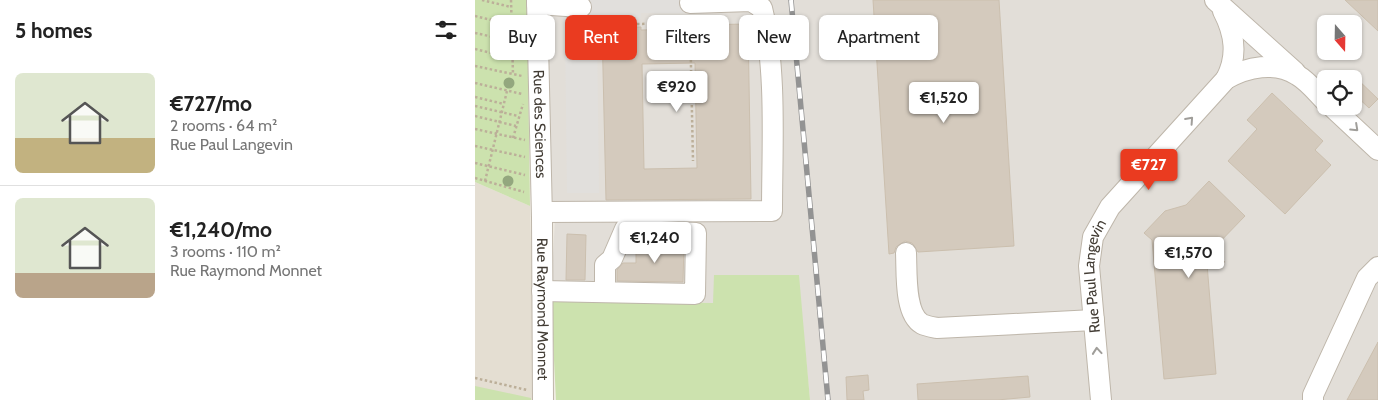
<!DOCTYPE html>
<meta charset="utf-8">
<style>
:root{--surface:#fff;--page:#f2f2f2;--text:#222;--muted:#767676;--line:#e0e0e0;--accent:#ea3b20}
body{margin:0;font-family:Cabin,sans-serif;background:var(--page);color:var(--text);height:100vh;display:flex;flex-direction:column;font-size:19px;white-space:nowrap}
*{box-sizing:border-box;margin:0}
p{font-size:16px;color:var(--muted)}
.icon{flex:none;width:28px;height:28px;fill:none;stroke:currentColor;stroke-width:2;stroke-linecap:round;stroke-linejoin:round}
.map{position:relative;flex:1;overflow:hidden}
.panel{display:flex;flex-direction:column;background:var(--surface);width:475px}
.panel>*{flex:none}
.banner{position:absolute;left:15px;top:15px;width:475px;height:45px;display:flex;gap:10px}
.needle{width:32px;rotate:160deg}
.fabs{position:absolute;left:842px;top:15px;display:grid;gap:10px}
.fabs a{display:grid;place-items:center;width:45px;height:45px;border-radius:8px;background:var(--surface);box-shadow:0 1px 4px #0004;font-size:25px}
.price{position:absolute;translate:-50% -42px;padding:0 11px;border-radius:5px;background:#fff;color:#222;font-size:16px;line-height:32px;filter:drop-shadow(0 1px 2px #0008)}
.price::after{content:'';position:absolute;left:50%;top:30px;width:15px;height:11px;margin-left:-8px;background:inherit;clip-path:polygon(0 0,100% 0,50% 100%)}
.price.on{background:var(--accent);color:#fff}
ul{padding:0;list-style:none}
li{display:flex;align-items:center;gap:15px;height:125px;padding:0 15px}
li+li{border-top:1px solid var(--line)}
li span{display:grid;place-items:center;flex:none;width:140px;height:100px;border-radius:8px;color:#555}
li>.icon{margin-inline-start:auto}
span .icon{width:60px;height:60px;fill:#fffc;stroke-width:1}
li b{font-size:21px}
h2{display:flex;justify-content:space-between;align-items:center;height:60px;padding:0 15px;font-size:21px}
.pill{padding:0 18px;border-radius:8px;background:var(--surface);box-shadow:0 1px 4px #0004;font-size:18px;line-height:45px}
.pill.on{background:var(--accent);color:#fff}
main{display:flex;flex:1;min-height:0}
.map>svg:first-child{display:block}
</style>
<main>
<section class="panel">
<h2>5 homes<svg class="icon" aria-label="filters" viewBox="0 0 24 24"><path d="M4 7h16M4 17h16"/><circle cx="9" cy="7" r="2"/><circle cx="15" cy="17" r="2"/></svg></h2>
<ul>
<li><span style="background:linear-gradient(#dfe7d0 65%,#c2b280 0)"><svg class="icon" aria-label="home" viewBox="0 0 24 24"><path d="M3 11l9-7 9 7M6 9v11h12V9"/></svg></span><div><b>€727/mo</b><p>2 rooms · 64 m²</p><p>Rue Paul Langevin</p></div></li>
<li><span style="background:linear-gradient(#dfe7d0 75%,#b9a48a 0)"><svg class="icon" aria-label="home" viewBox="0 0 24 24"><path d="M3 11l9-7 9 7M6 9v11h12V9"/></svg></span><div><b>€1,240/mo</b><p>3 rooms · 110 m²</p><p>Rue Raymond Monnet</p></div></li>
</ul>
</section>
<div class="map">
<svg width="903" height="400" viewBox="0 0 903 400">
<rect width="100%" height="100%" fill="#f0ece3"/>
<!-- residential -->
<path fill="#e4ded2" d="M 0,182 L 55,206 L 60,400 L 0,400 Z"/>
<!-- industrial -->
<path fill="#e2ded8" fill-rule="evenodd" d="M 73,0 L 903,0 L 903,400 L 335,400 L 323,275 L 240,275 L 239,303 L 76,300 L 80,216 L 78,202 L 72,193 L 69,19 L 75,11 ZM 851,24 L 879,24 L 879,51 L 851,51 ZM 851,79 L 879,79 L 879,106 L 851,106 Z"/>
<!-- green -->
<path fill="#cce2ae" d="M 0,0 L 52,0 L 55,206 L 0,182 Z
M 239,275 L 324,275 L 335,400 L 81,400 L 76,300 L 238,303 Z
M 0,386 L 56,398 L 56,400 L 0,400 Z"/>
<!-- parking -->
<path fill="#e1dfdc" d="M 83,0 L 218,0 L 218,13 L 166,13 L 165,23 L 122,24 L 124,193 L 92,193 L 90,32 Z"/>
<!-- building -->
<path fill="#d4cabd" stroke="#cbbfae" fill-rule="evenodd" d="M 398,0 L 524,0 L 539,246 L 443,252 L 437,243 L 430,241 L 421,247 L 419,253 L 414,254 Z
M 870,0 L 903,0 L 903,31 Z
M 273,24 L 276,199 L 131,200 L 127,27 L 166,27 L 166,30 L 220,29 L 219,25 ZM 220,63 L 222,168 L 169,169 L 167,64 Z
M 879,76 L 903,99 L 894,108 L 879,94 Z
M 797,93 L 848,141 L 840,150 L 856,165 L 810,214 L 753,161 L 782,129 L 772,120 Z
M 734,181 L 770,216 L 737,250 L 750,262 L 732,264 L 741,374 L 689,379 L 677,240 L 669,233 L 690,211 L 711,205 Z
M 92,234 L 111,235 L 110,280 L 91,280 Z
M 161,242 L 209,244 L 208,282 L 142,281 L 142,270 L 148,263 L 161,263 Z
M 903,342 L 903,400 L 872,400 Z
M 393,375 L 394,390 L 388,391 L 389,400 L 372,400 L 371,377 Z
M 553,376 L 555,397 L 522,400 L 443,400 L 442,384 Z"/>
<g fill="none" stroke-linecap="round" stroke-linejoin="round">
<!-- minor casing -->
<g stroke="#beb6aa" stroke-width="22">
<g id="minor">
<path id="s1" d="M 62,0 L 67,218 L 68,400"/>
<path d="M 740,0 L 820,72"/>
<path d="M 62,4 L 106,7"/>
<path d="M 748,11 C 760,34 763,56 751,79"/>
<path d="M 856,106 L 903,150"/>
<path d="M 67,212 L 297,211 C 297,147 302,70 287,8 L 276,1 L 215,3"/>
<path d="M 431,253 C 432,271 429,314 447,324 C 451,326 457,327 462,328 L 619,320"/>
<path d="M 67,291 C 118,292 169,293 220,294 L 221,233 L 150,229 L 137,259 L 130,265 L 130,292"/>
<path id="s2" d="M 626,400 L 614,266 L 618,237 L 635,207 L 751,79 C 772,67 800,61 822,75 C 833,81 842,93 851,102"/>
<path d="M 838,400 L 838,395 L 892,278 L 903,267"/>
</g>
</g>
<!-- path -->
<path stroke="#bcaf99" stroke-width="2.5" stroke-dasharray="2.5 2.5" stroke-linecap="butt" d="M 7,0 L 36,7
M 36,0 L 38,75
M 0,16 L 37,25
M 215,20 L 218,161
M 107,25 L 215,23
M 0,33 L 37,41
M 0,49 L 37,58
M 0,66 L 47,76
M 0,83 L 47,94
M 0,97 L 29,104
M 0,106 L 43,116
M 0,116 L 41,126
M 0,129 L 50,140
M 38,138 L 48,104
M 0,146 L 50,157
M 0,163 L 50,175
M 0,178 L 49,192
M 10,181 L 32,91
M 0,378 L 52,390"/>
<!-- minor -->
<use href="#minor" stroke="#fff" stroke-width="20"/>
<!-- rail casing -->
<g stroke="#939393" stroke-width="5.5">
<path id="rail" d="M 316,0 L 353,400"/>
</g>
<!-- rail -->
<use href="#rail" stroke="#fff" stroke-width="4" stroke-dasharray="11" stroke-linecap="butt"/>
</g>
<!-- trees -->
<g fill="#93a77e">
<circle cx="34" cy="83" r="5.5"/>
<circle cx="33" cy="181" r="5.5"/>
</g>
<!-- one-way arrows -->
<defs><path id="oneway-chevron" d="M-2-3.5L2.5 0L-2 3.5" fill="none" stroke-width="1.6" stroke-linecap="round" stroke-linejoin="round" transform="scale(1.25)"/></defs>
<g stroke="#a09e9a">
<use href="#oneway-chevron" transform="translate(715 120) rotate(-48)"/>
<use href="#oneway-chevron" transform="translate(880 128) rotate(43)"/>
<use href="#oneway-chevron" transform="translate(622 351) rotate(-95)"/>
</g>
<g text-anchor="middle" stroke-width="4" stroke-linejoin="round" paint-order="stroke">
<!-- street labels -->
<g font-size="15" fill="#423c34" stroke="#fff">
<text dy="5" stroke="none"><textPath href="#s1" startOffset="124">Rue des Sciences</textPath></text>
<text dy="5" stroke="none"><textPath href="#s2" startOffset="125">Rue Paul Langevin</textPath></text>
<text dy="5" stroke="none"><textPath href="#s1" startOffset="309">Rue Raymond Monnet</textPath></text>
</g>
</g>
</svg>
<div class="fabs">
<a><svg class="needle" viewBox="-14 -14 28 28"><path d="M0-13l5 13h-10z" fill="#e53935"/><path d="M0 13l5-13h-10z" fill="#767676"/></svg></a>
<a><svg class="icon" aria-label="locate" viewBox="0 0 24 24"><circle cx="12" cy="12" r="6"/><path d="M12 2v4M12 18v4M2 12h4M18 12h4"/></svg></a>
</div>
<b class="price" style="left:202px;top:113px">€920</b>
<b class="price" style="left:469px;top:124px">€1,520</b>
<b class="price on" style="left:674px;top:191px">€727</b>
<b class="price" style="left:180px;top:264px">€1,240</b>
<b class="price" style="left:714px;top:279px">€1,570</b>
<div class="banner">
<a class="pill">Buy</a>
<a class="pill on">Rent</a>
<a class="pill">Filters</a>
<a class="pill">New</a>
<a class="pill">Apartment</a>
</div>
</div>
</main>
